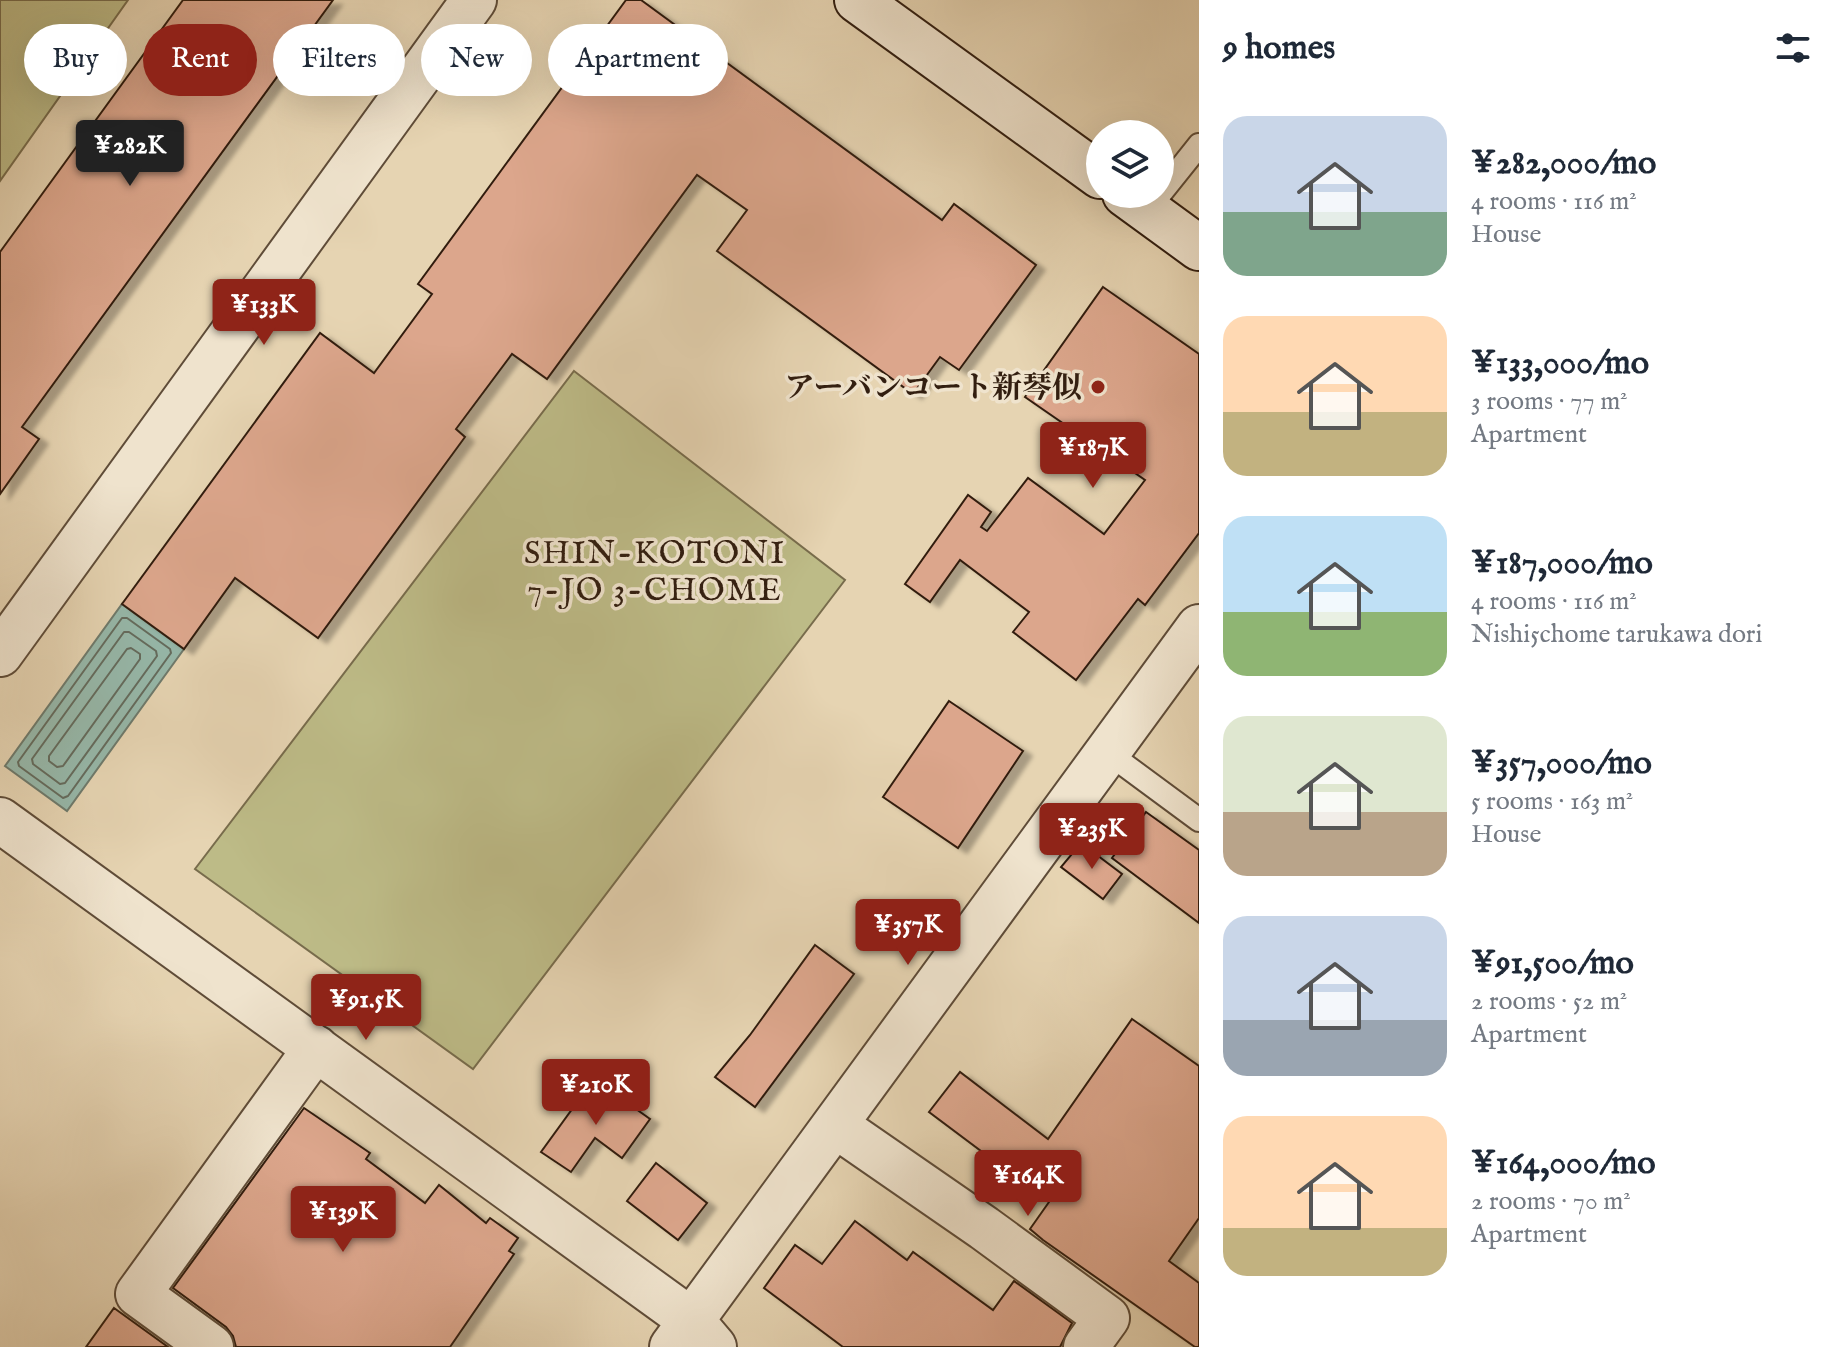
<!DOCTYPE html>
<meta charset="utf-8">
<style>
:root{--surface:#fff;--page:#f2f2f3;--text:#1f2937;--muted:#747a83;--accent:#8f2418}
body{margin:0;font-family:"IM FELL English","Noto Serif JP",serif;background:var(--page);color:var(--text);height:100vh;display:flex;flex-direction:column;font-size:30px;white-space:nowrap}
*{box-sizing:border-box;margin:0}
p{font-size:26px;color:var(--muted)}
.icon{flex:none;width:44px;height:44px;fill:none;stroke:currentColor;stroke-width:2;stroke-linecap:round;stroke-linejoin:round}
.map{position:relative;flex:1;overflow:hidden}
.sheet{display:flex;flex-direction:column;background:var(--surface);width:640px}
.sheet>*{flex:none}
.top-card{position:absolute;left:24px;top:24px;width:760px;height:72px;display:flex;gap:16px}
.fabs{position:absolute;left:1086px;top:120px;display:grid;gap:16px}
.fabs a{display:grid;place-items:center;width:88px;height:88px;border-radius:50%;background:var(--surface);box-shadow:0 8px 32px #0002;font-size:40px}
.price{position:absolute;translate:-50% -68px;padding:0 18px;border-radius:8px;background:var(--accent);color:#fff;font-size:26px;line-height:52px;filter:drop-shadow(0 2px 4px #0008)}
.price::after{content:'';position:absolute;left:50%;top:48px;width:24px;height:18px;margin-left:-12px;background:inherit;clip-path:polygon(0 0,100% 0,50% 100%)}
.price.on{background:#222;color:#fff}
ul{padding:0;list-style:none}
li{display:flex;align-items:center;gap:24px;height:200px;padding:0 24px}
li span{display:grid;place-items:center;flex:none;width:224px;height:160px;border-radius:24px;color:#555}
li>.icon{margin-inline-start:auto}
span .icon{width:96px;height:96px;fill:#fffc;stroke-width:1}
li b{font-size:34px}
h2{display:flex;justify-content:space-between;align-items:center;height:96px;padding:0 24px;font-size:34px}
.tag{padding:0 28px;border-radius:36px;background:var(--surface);box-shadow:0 8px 32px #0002;font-size:28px;line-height:72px}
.tag.on{background:var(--accent);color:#fff}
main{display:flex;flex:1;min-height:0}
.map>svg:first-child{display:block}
</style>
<main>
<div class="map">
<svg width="1199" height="1347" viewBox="0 0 1199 1347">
<defs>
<filter id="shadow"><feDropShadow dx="9" dy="5" stdDeviation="2" flood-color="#0004"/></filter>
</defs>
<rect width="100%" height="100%" fill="#e6d4b2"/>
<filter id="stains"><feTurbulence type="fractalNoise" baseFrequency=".0025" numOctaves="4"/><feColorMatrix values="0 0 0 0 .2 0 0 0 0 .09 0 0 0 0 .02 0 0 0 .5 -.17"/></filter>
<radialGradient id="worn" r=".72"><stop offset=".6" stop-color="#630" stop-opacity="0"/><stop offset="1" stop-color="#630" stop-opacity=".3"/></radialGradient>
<!-- green -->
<path fill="#bdbb87" stroke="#786c4c" stroke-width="2" d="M 0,0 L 128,0 L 0,181 Z
M 574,371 L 845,580 L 473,1069 L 195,869 Z"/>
<!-- water -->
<path fill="#96b8aa" stroke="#6e7a6c" stroke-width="2" d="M 122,604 L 184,649 L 67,811 L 5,766 Z"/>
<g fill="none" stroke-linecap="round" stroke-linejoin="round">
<!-- shore -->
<path stroke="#646b5d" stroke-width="2" d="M 122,618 L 127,618 L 170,649 L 171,653 L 68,796 L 63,798 L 19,766 L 18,762 Z
M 124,632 L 129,632 L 156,651 L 157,656 L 65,783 L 60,784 L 33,764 L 32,759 Z
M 131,648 L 140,654 L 140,659 L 63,766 L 57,767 L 49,761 L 49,756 L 127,649 Z"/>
</g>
<!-- building -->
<path fill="#dca68c" stroke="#321e10" stroke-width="2" filter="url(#shadow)" d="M 183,0 L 333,0 L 22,427 L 39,439 L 0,494 L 0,252 Z
M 626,0 L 641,0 L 942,220 L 954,204 L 1036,265 L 959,370 L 940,357 L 913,394 L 717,251 L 747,210 L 697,175 L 547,379 L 512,354 L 456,429 L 465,437 L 318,638 L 235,578 L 184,649 L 122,604 L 320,333 L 374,373 L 432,294 L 418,284 Z
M 1103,287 L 1199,354 L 1199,533 L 1145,605 L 1138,599 L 1076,680 L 1013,632 L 1029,612 L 960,560 L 930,602 L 905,584 L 968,495 L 991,512 L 981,527 L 987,531 L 1028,478 L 1104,534 L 1145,480 L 1025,397 Z
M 949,701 L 1023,751 L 958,848 L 883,797 Z
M 1146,812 L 1199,850 L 1199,923 L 1112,858 Z
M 1081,843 L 1122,874 L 1103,899 L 1061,867 Z
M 815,945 L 854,974 L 755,1107 L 715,1077 L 750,1035 Z
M 1132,1019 L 1199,1066 L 1199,1218 L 1169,1261 L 1199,1283 L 1199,1347 L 1195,1347 L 1043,1240 L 1030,1229 L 1049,1202 L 929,1112 L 960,1072 L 1048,1139 Z
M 594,1079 L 650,1119 L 622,1158 L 595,1138 L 571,1172 L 541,1152 Z
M 304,1108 L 370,1153 L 366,1159 L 425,1203 L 439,1185 L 486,1223 L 490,1218 L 518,1238 L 509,1251 L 514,1254 L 450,1347 L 236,1347 L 233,1336 L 226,1327 L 173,1288 Z
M 656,1163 L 707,1203 L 678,1240 L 627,1201 Z
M 855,1221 L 907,1260 L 913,1252 L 993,1310 L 1014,1281 L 1072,1323 L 1060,1347 L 843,1347 L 764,1288 L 795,1245 L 822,1264 Z
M 114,1308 L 168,1347 L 86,1347 Z"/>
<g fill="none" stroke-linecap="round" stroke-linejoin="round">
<!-- lane casing -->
<g stroke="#5f4c38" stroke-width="26">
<path id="lane" d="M 1160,194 L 1199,145
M 1107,752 L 1199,820"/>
</g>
<!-- street casing -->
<g stroke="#5f4c38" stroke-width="48">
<path id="street" d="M 0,654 L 474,0
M 0,820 L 692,1321 L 714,1347
M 835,1125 L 984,1228 L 1107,1318 L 1086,1347
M 211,1347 L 138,1294 L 316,1048
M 672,1347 L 1199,627"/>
</g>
<!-- secondary casing -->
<g stroke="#321e10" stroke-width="48">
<path id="secondary" d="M 857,0 L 1100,176
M 1125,194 L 1199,248"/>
</g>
<!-- lane -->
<use href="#lane" stroke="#efe3cd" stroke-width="22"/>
<!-- street -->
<use href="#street" stroke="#efe3cd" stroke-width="44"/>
<!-- secondary -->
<use href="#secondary" stroke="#efe3cd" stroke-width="44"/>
</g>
<!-- markers -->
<circle fill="#8f2418" stroke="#efe3cd" stroke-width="3" cx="1098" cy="387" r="8"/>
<g text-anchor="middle" stroke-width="7" stroke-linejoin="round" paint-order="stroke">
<!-- poi labels -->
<g font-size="30" font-weight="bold" fill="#321e10" stroke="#efe3cd" text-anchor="end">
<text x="1082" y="397">アーバンコート新琴似</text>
</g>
<!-- neighbourhood labels -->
<g font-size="32" letter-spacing="2" fill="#321e10" stroke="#efe3cd">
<text x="655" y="563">SHIN-KOTONI<tspan x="655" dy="37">7-JO 3-CHOME</tspan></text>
</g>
</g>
<rect width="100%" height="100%" filter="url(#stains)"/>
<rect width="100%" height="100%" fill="url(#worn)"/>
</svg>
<div class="fabs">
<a><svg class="icon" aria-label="layers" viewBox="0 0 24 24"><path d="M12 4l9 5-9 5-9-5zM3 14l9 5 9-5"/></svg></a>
</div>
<b class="price on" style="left:130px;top:188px">¥282K</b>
<b class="price" style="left:264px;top:347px">¥133K</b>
<b class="price" style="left:1093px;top:490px">¥187K</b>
<b class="price" style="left:1092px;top:871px">¥235K</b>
<b class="price" style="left:908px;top:967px">¥357K</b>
<b class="price" style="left:366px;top:1042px">¥91.5K</b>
<b class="price" style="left:596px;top:1127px">¥210K</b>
<b class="price" style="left:1028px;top:1218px">¥164K</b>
<b class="price" style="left:343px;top:1254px">¥139K</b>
<div class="top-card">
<a class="tag">Buy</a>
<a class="tag on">Rent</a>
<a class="tag">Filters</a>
<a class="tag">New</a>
<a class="tag">Apartment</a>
</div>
</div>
<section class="sheet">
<h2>9 homes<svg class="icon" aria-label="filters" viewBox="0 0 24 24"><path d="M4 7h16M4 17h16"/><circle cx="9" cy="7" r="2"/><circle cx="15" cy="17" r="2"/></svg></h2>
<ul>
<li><span style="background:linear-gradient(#c9d6e8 60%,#7fa58c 0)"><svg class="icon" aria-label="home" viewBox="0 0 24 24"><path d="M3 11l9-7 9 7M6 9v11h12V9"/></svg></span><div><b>¥282,000/mo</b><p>4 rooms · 116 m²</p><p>House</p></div></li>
<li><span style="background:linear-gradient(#ffd9b3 60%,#c2b280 0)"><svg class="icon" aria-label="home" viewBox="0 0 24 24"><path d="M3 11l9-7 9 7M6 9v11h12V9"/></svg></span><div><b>¥133,000/mo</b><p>3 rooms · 77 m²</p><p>Apartment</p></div></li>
<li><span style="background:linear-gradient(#bfe0f5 60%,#8fb573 0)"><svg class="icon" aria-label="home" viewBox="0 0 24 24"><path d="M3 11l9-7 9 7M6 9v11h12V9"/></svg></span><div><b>¥187,000/mo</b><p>4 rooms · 116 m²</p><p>Nishi5chome tarukawa dori</p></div></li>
<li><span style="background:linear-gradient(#dfe7d0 60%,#b9a48a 0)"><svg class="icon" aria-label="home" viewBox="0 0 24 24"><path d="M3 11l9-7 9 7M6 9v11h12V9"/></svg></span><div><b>¥357,000/mo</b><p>5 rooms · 163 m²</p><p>House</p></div></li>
<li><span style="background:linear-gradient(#c9d6e8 65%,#9aa5b1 0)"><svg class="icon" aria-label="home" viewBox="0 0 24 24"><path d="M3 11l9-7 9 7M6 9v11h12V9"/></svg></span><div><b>¥91,500/mo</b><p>2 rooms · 52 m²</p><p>Apartment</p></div></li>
<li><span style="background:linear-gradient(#ffd9b3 70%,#c2b280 0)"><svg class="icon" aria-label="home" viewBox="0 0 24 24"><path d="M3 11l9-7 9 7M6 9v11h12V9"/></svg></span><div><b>¥164,000/mo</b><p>2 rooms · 70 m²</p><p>Apartment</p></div></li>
</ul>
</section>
</main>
